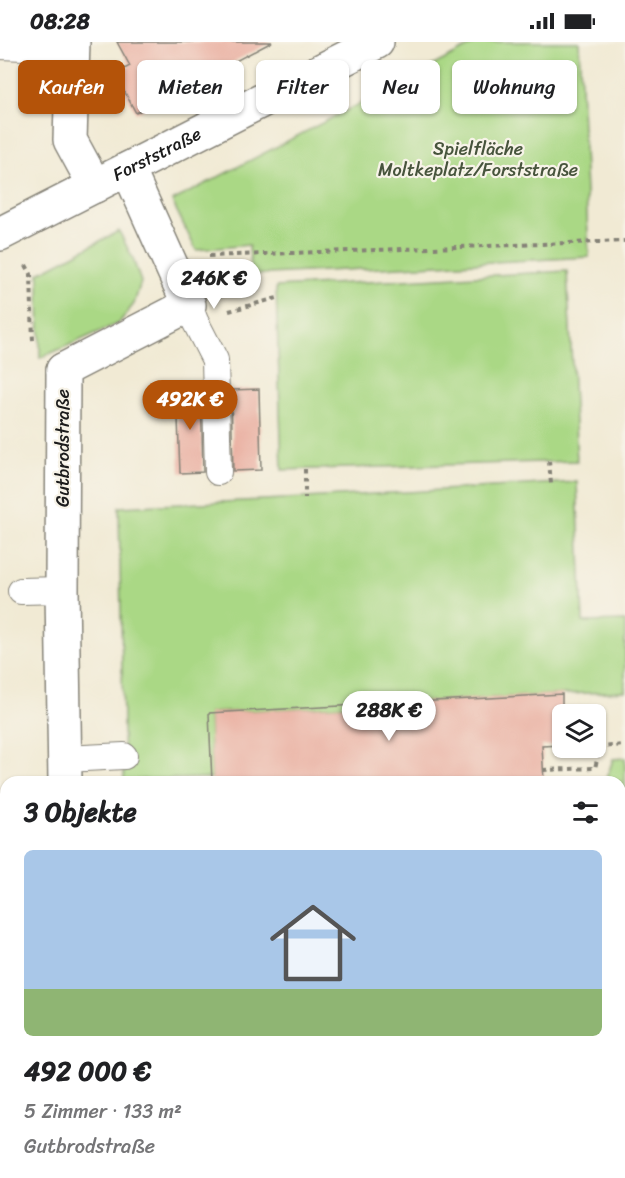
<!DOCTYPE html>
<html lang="de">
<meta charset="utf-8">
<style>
:root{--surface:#fff;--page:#f6f6f6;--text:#202124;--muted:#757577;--line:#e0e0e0;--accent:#b45309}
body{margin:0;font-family:Sriracha,sans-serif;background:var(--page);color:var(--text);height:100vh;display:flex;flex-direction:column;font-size:22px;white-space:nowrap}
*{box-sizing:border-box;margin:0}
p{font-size:20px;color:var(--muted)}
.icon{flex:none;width:33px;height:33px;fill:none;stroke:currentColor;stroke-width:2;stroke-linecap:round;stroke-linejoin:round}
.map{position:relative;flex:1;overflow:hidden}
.details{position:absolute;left:0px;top:734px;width:626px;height:404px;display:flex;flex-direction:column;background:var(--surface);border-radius:18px 18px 0 0;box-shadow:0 2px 4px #0004}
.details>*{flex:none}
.top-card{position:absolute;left:18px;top:18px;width:590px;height:54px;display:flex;gap:12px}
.fabs{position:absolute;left:552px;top:662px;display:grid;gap:12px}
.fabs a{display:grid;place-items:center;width:54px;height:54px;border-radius:9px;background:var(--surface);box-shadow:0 2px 4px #0004;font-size:30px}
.price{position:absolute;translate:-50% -51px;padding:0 14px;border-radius:21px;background:#fff;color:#222;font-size:20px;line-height:39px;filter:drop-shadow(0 2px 3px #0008)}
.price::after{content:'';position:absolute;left:50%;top:36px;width:18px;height:14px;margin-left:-9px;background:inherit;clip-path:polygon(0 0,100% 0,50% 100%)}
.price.current{background:var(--accent);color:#fff}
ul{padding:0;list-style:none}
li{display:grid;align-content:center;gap:12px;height:318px;padding:0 24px}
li+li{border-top:2px solid var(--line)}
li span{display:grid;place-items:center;height:186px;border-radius:9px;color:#555}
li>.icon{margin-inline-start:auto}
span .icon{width:108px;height:108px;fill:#fffc;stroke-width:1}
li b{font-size:26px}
h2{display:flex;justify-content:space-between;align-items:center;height:72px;padding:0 24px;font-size:26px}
.tag{padding:0 21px;border-radius:9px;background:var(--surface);box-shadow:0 2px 4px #0004;font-size:21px;line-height:54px}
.tag.current{background:var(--accent);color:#fff}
.status{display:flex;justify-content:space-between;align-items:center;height:42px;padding:0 30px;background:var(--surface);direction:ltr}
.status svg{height:16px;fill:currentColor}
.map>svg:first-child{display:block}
</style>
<div class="status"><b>08:28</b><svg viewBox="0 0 49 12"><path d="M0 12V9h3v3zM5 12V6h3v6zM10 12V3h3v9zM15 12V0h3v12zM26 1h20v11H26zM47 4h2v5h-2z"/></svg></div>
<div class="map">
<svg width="625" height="1136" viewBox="0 0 625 1136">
<rect width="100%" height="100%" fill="#f7f3e8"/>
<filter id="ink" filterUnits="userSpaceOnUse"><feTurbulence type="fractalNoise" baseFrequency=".0167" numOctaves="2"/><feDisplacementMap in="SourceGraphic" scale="12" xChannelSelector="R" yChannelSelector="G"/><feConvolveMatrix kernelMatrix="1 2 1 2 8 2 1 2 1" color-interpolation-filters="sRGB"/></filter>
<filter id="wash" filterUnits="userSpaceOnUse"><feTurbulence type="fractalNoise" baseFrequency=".008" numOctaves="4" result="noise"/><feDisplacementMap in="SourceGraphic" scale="24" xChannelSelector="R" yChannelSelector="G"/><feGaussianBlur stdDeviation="1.35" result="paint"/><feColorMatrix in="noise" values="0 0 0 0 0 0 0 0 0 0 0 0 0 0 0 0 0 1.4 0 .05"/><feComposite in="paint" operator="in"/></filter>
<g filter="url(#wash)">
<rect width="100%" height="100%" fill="#f1ead4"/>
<!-- green -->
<path fill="#aad885" stroke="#637a50" stroke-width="1.5" d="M 478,0 L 579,0 L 589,215 L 251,233 L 249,203 L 196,208 L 172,159 Z
M 119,189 L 133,217 L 141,240 L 134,262 L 119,281 L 40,316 L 39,231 Z
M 567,229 L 577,419 L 282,428 L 276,245 Z
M 577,440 L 583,580 L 625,579 L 625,649 L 209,671 L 212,736 L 124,738 L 119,465 L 305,456 Z
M 625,716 L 625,791 L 620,792 L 620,740 L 606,739 L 613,717 Z"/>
<g id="blocks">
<!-- building -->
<path fill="#eab1a3" d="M 117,0 L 272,0 L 136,71 L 115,32 L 130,24 Z
M 259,347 L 261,428 L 233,429 L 231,348 Z
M 177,349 L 201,349 L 203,430 L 180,431 Z
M 562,652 L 562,703 L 542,704 L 544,740 L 212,740 L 209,671 Z"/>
</g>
</g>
<g filter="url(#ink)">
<use href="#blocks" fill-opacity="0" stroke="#868378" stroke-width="1.5"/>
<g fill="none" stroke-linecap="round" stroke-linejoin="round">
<!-- service casing -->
<g stroke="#868378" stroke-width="28">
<path id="service" d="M 0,4 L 73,7
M 189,263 L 195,279 L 215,318 L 218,430
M 21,549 L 62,548
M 65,717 L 124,714"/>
</g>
<!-- pedestrian casing -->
<g stroke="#868378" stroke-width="36">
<path id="pedestrian" d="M 63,328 L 62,548 L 65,740
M 394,1131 L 395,1136"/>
</g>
<!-- minor casing -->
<g stroke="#868378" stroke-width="36">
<g id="minor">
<path d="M 73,0 L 70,98 L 95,144"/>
<path id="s1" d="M 0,192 L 377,0"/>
<path d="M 63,328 L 189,263 L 128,127"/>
</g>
</g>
<!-- path -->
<path stroke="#868378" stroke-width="4" stroke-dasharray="4.5 4.5" stroke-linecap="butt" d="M 209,214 L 625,199
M 26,223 L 31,232 L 33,301
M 229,269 L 277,256
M 549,419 L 551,442
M 305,427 L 305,456
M 543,728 L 595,726 L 600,705 L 625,703
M 620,944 L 625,941
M 620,957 L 625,957
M 575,1131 L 575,1136
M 91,1136 L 91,1131
M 434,1136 L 444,1131"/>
<!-- service -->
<use href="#service" stroke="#fff" stroke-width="26"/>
<!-- pedestrian -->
<use href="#pedestrian" stroke="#fff" stroke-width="33"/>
<!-- minor -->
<use href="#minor" stroke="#fff" stroke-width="33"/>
</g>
</g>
<g text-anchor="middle" stroke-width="4.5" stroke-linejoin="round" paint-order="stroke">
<!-- park labels -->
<g font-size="18" fill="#47543c" stroke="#f7f3e8">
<text x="478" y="113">Spielfläche<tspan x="478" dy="21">Moltkeplatz/Forststraße</tspan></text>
</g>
<!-- street labels -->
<g font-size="18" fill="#1c1c1c" stroke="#f7f3e8">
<text dy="6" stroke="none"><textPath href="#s1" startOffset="176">Forststraße</textPath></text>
<text transform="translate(63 406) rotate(-90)" y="6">Gutbrodstraße</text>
</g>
</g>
</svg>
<div class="fabs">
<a><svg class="icon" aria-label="layers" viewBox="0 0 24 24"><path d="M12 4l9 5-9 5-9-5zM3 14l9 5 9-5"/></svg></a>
</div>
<b class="price" style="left:214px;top:268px">246K €</b>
<b class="price current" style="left:190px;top:389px">492K €</b>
<b class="price" style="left:389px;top:700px">288K €</b>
<div class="top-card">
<a class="tag current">Kaufen</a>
<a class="tag">Mieten</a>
<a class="tag">Filter</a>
<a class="tag">Neu</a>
<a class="tag">Wohnung</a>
</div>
<section class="details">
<h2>3 Objekte<svg class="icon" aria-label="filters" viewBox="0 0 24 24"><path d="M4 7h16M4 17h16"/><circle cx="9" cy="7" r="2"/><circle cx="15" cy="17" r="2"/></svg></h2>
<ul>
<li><span style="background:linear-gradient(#a9c7e8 75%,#8fb573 0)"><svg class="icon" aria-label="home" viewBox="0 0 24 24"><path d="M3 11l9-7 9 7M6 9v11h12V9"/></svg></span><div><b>492 000 €</b><p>5 Zimmer · 133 m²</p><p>Gutbrodstraße</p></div></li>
</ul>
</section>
</div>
